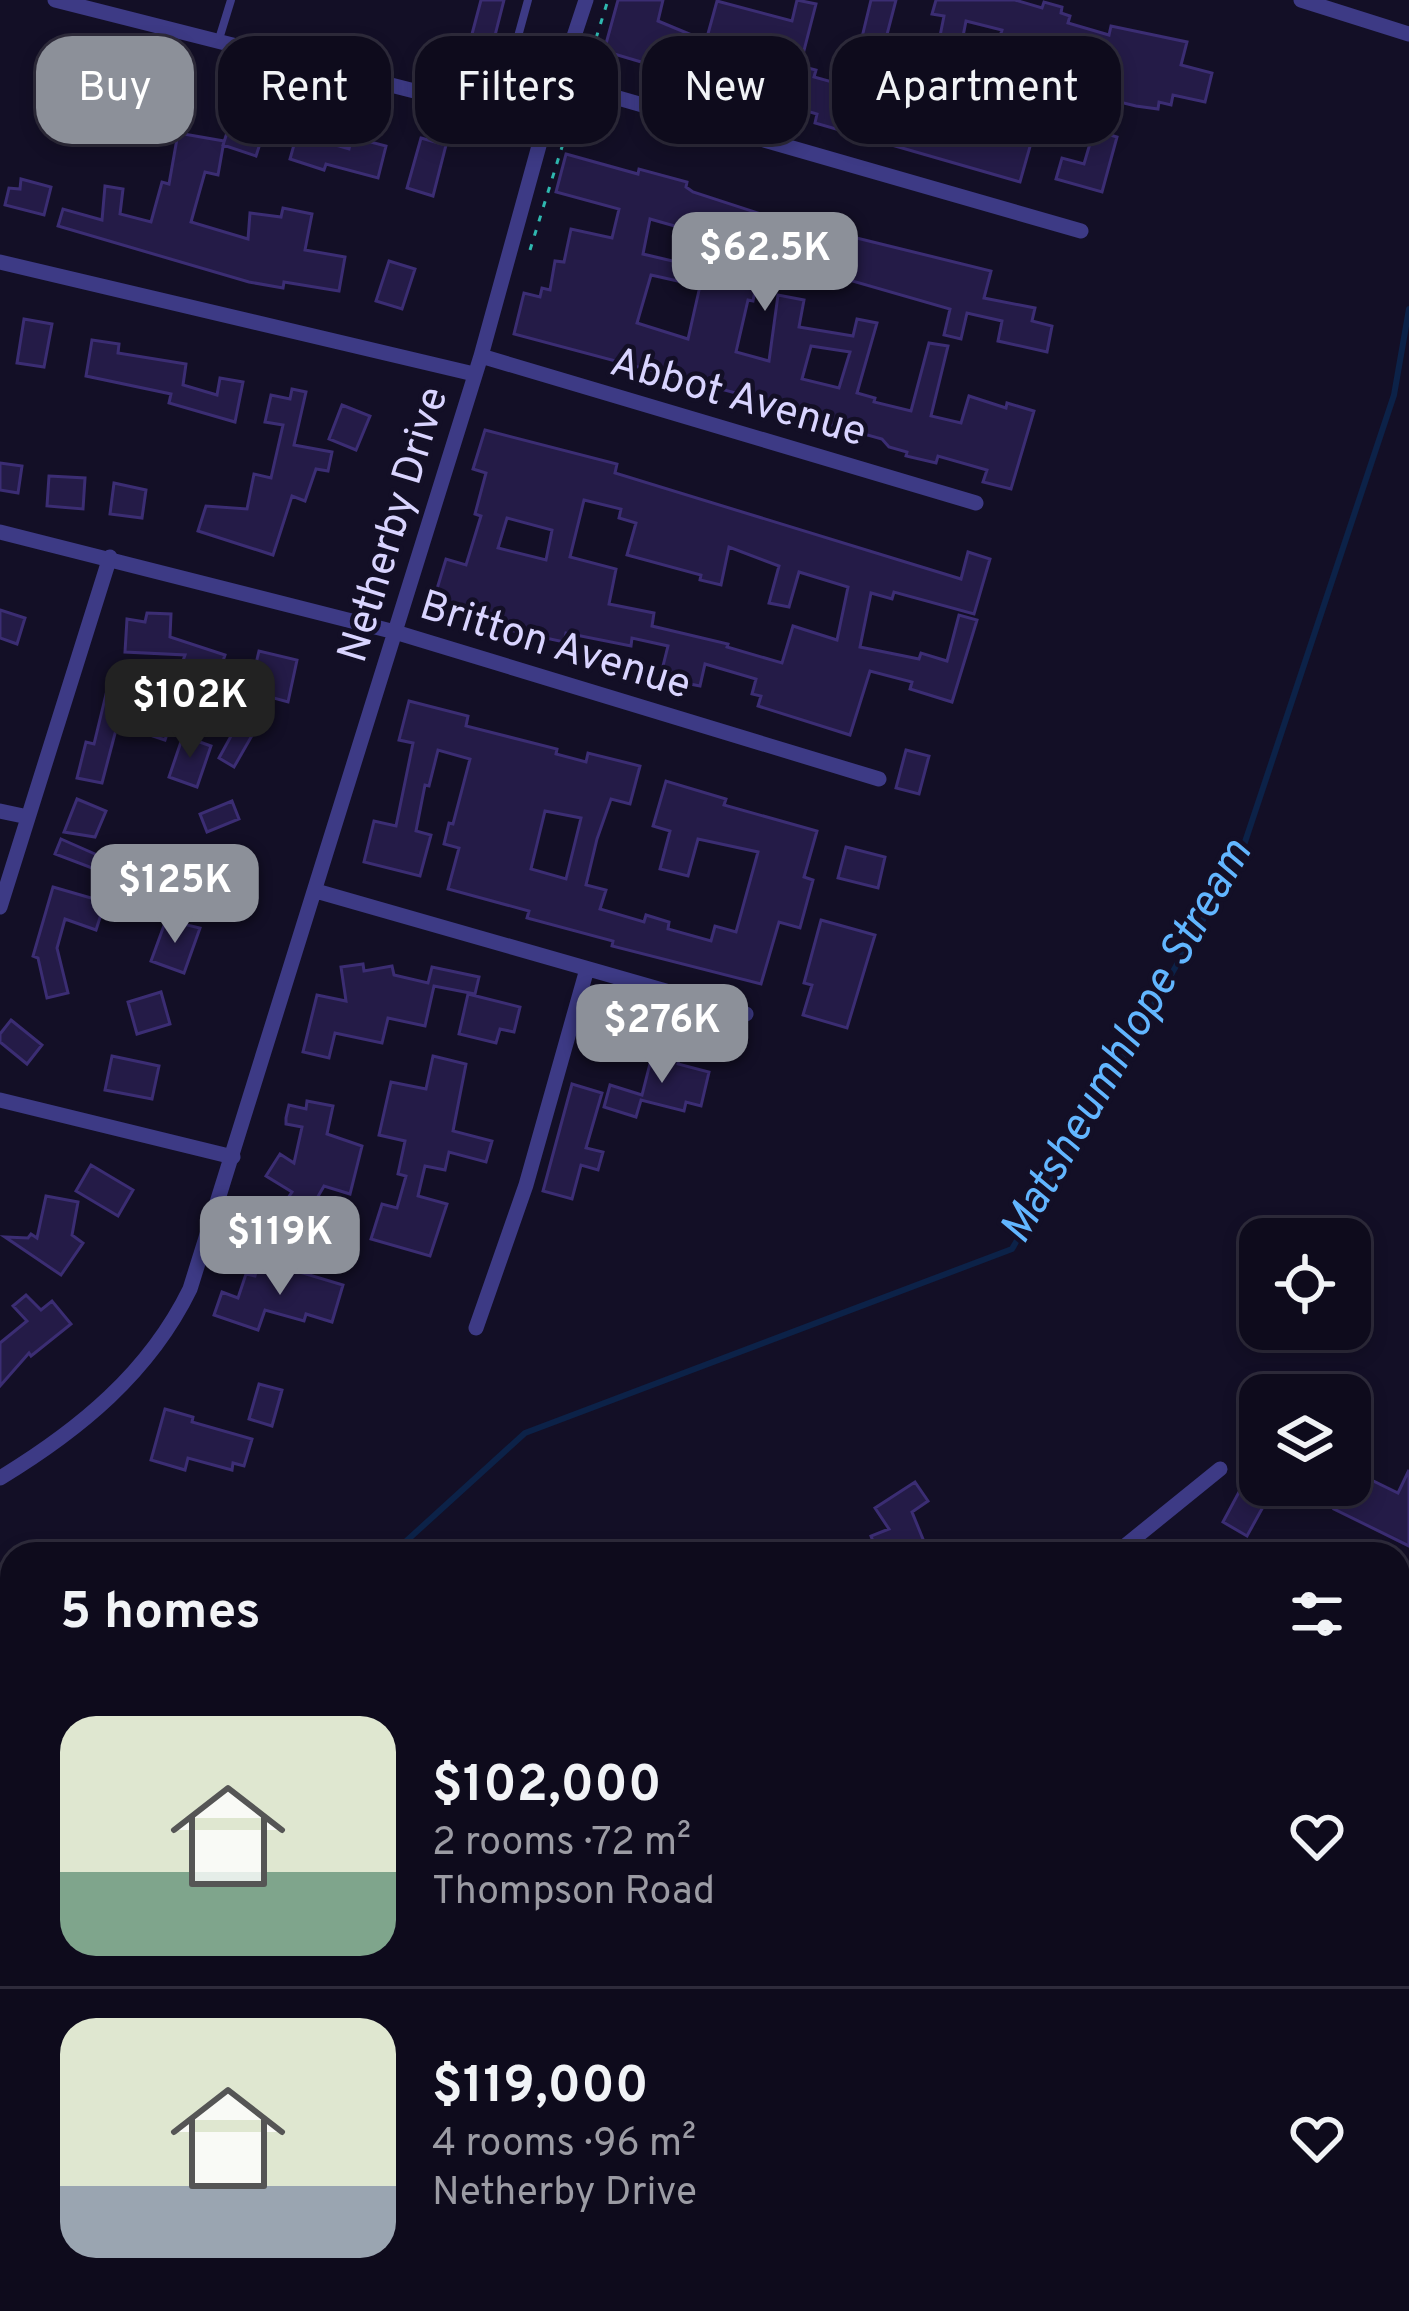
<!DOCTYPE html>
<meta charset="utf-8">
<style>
:root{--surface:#0e0b1c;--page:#171425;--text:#f1f3f6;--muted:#9b9ba3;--line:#2e2b3b;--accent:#8c9099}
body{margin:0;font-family:Overpass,sans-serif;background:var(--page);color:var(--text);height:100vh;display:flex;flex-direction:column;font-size:45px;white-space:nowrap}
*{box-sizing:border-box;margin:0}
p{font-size:39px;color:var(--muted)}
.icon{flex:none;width:66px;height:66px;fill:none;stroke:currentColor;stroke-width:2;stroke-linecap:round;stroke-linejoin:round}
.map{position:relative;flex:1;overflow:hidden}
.drawer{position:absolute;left:0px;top:1542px;width:1410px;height:771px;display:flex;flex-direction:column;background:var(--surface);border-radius:36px 36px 0 0;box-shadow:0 6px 18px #0003,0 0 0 3px var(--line)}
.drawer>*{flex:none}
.top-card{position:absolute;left:36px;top:36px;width:1338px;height:108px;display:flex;gap:24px}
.fabs{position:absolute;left:1239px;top:1218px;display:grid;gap:24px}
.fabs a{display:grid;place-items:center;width:132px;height:132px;border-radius:24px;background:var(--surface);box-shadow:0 6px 18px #0003,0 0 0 3px var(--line);font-size:60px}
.price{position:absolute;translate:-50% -102px;padding:0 27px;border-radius:24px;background:var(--accent);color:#fff;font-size:39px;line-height:78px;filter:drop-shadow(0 3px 6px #0008)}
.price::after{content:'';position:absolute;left:50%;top:72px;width:36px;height:27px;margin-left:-18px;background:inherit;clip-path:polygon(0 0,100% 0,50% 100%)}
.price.selected{background:#222;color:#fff}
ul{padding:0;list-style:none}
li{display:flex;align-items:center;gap:36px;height:300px;padding:0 60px}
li+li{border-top:3px solid var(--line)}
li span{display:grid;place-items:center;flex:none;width:336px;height:240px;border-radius:36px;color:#555}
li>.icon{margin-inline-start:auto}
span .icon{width:144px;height:144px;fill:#fffc;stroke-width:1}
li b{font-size:51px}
h2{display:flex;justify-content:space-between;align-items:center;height:144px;padding:0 60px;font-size:51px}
.pill{padding:0 42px;border-radius:36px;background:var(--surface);box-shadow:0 6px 18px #0003,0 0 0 3px var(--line);font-size:42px;line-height:108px}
.pill.selected{background:var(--accent);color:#fff}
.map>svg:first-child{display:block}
</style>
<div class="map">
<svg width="1409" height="2311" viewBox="0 0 1409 2311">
<rect width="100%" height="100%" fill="#130f26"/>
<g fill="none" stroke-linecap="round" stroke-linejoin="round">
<!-- stream -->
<path stroke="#0c2248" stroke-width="6" d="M 392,1554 L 525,1433 L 1012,1249 L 1241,854 L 1394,395 L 1409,309
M 0,1786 L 12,1782"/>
</g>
<!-- building -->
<path fill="#241b47" stroke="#3b2d73" stroke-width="3" fill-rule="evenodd" d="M 481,0 L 504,0 L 489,59 L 467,53 Z
M 618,0 L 663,0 L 658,21 L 706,41 L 717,1 L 792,21 L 797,0 L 816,4 L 800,66 L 816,70 L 814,77 L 850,87 L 871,0 L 896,0 L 872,92 L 920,107 L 929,65 L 934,66 L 944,16 L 932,14 L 936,0 L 1015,0 L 1042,8 L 1044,2 L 1062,7 L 1061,13 L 1070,16 L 1068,23 L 1109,35 L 1111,26 L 1187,42 L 1181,65 L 1212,73 L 1205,102 L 1173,95 L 1171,105 L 1159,102 L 1158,109 L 1136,106 L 1107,99 L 1114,69 L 1074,59 L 1066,87 L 1040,80 L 1037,92 L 1027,89 L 1013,137 L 1031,143 L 1020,182 L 815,123 L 817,114 L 604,51 ZM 966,21 L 1002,30 L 998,42 L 1016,47 L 1004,92 L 955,77 Z
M 42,62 L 105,73 L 99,100 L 37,89 Z
M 162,87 L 193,93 L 185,131 L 154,124 Z
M 236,105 L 269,116 L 256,156 L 223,145 Z
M 1094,130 L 1117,137 L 1102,192 L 1056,179 L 1062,158 L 1084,164 Z
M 178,133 L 224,141 L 218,175 L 205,172 L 191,222 L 248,239 L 250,213 L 281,217 L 283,208 L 312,214 L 305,250 L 345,257 L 339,291 L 284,282 L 283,288 L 249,282 L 58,226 L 63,209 L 102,220 L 105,186 L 123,189 L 120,214 L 151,222 L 162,182 L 169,184 Z
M 297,134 L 349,149 L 352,137 L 386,146 L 378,178 L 326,164 L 324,170 L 290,159 Z
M 421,138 L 446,145 L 433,196 L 407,188 Z
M 566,154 L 638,174 L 639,169 L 687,182 L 686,187 L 693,192 L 767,216 L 991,271 L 984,298 L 1035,308 L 1032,321 L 1052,326 L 1047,352 L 998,341 L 1002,321 L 967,313 L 961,339 L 944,335 L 950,309 L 762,255 L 753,301 L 748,300 L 736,352 L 769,361 L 778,295 L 804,300 L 799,327 L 853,336 L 857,319 L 877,323 L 857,393 L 875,398 L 874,402 L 911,411 L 929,343 L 948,346 L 931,416 L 961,423 L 969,396 L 1006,408 L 1007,403 L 1034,411 L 1011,489 L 983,482 L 987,470 L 938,456 L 936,463 L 906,456 L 907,452 L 889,447 L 882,439 L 735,398 L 736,393 L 514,334 L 524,293 L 540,297 L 542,288 L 550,290 L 555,261 L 564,262 L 571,229 L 612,238 L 619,209 L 556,192 ZM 650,219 L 689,230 L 681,263 L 643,254 ZM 651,275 L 700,286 L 688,339 L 637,323 ZM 811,346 L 850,352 L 839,388 L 802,379 Z
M 21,179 L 51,187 L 44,215 L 5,205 L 9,188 L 20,189 Z
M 389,261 L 415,269 L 402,309 L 376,301 Z
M 24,319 L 52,324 L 44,367 L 17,363 Z
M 92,340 L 119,344 L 118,353 L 186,364 L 183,385 L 217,395 L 220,378 L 243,382 L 235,422 L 169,403 L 171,394 L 86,376 Z
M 292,389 L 306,392 L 294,445 L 332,452 L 328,471 L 316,469 L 305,501 L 292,496 L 273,555 L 198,531 L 206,506 L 247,509 L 254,474 L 271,478 L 283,425 L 265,422 L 271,395 L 290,399 Z
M 342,405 L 370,416 L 356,450 L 329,439 Z
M 485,430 L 617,464 L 615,473 L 961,579 L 968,552 L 990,559 L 974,614 L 894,592 L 892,599 L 871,593 L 860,647 L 919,659 L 921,653 L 947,661 L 959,615 L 977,620 L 952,702 L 910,689 L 912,682 L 870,671 L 850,735 L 758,706 L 761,696 L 752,694 L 756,679 L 705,664 L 700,686 L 680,682 L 682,675 L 662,670 L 668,646 L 632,638 L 631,646 L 566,633 L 564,642 L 505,629 L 506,623 L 433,602 L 446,559 L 466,565 L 481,516 L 475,514 L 486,473 L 473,469 ZM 584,500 L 621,509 L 619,518 L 636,523 L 627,555 L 701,575 L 700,580 L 721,585 L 729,547 L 779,566 L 769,603 L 789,607 L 799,572 L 848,587 L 837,640 L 793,626 L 782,663 L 727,647 L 728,644 L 652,626 L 654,613 L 609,604 L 616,569 L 570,557 ZM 507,518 L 552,530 L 546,560 L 498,548 Z
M 0,463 L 22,466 L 18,493 L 0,490 Z
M 49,476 L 85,478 L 83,509 L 47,506 Z
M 114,483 L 146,490 L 142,518 L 110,514 Z
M 0,610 L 25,618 L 17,644 L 0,638 Z
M 147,613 L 171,614 L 170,637 L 225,655 L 221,667 L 253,676 L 259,651 L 297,660 L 288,702 L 179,672 L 185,655 L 125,652 L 127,619 L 145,622 Z
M 109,682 L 138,689 L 134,706 L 172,719 L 165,740 L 150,735 L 152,730 L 118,722 L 102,783 L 77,778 L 86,742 L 94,744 Z
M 409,701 L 468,716 L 466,726 L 557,749 L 556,754 L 586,762 L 588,753 L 640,766 L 630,804 L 611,799 L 597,839 L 586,885 L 606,890 L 600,909 L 644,922 L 646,915 L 669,922 L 668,929 L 711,941 L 715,926 L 736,932 L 758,852 L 698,839 L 688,876 L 660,869 L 670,831 L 653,826 L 666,781 L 726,799 L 724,805 L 817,831 L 804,877 L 813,880 L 800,928 L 779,922 L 761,984 L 612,946 L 613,941 L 527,918 L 529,911 L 448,889 L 459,848 L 444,844 L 449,823 L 453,824 L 470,759 L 438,750 L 429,786 L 425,785 L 416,831 L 431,835 L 420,876 L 364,862 L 374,821 L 396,826 L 413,743 L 399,740 ZM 545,811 L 581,818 L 566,879 L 531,869 Z
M 242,716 L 258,725 L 234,767 L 219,758 Z
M 183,736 L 211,746 L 197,787 L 169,777 Z
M 906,750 L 929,756 L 919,794 L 896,788 Z
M 77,799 L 106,811 L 95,837 L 64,832 Z
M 232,801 L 239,819 L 207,832 L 200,814 Z
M 61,839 L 113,862 L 108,874 L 55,854 Z
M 846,847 L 885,857 L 878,888 L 838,878 Z
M 197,858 L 221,866 L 211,899 L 187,892 Z
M 53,887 L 105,902 L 96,930 L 65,919 L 57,948 L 68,993 L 47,998 L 38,958 L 33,956 Z
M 166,920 L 200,928 L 184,973 L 151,961 Z
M 821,920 L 875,935 L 847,1028 L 803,1015 L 812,985 L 804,983 Z
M 363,964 L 364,971 L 392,966 L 394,975 L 428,983 L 432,967 L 479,977 L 475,994 L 434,986 L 425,1026 L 388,1018 L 382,1043 L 335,1033 L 329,1058 L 303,1052 L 317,995 L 346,1001 L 341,967 Z
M 161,992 L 170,1024 L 137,1034 L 128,1002 Z
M 468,994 L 520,1007 L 514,1032 L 500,1029 L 496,1043 L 459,1034 Z
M 11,1020 L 42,1045 L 27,1064 L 0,1042 L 0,1034 Z
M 654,1048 L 680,1055 L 678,1064 L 709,1072 L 701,1106 L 686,1102 L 684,1111 L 641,1100 L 636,1117 L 604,1107 L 610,1085 L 642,1095 Z
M 112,1056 L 159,1066 L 152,1099 L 105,1090 Z
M 433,1056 L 466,1064 L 453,1131 L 492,1141 L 486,1162 L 449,1152 L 445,1170 L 425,1166 L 418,1196 L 447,1204 L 430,1256 L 371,1239 L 382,1204 L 397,1208 L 406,1176 L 398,1174 L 405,1141 L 379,1135 L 391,1082 L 426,1089 Z
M 572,1084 L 602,1093 L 586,1148 L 603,1152 L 598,1170 L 581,1165 L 572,1199 L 543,1191 Z
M 307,1101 L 333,1106 L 327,1134 L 362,1146 L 350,1194 L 324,1186 L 308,1214 L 286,1201 L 292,1192 L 266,1176 L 280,1154 L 294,1163 L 302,1127 L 286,1124 L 286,1118 L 289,1105 L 306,1109 Z
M 91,1165 L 133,1190 L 118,1216 L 76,1191 Z
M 46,1196 L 78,1202 L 72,1235 L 83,1243 L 61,1275 L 5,1237 L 28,1238 L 31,1234 L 37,1238 Z
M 258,1265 L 291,1276 L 293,1270 L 343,1285 L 332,1322 L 306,1314 L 304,1321 L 265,1310 L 258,1330 L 214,1315 L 222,1292 L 238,1298 L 246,1274 L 255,1276 Z
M 26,1295 L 41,1310 L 52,1301 L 71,1324 L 31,1356 L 29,1353 L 0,1386 L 0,1343 L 27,1321 L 13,1306 Z
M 259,1384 L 282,1390 L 272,1426 L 249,1419 Z
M 165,1409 L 193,1417 L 192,1422 L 252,1439 L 244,1466 L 233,1463 L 232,1470 L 188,1458 L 185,1470 L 151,1460 Z
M 1409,1470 L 1409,1546 L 1334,1509 L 1345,1485 L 1350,1485 L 1350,1476 L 1364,1482 L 1367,1478 L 1398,1493 Z
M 915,1482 L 928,1501 L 912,1512 L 929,1554 L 878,1554 L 871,1536 L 889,1529 L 875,1508 Z
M 1239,1492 L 1264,1505 L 1247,1536 L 1223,1522 Z"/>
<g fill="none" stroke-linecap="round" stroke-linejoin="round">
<!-- path -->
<path stroke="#2fb8b0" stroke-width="3" stroke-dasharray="6 9" stroke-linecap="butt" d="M 587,67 L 608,0
M 530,250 L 575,105"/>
<!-- service -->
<path stroke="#3d3a85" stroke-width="8" d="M 219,39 L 231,0
M 511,62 L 528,0"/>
<!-- minor -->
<path stroke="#3d3a85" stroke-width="15" d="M 55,0 L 545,124
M 1301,0 L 1409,34
M 559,81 L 1081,231
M 0,262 L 474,374
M 481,356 L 976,503
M 0,532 L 395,632 L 879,779
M 0,811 L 28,817
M 316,891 L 746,1014
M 0,907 L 110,557
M 0,1100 L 233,1157
M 476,1328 L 526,1185 L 587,969
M 0,1478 C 79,1430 149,1373 190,1289 L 481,356 L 545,124 L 586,0
M 1115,1554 L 1220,1469
M 1398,1840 L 1409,1845
M 1398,2031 L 1409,2009
M 1398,2222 L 1409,2214
M 275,2311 L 281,2301
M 712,2311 L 720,2301"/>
<!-- secondary -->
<path stroke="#6f6bff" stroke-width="21" d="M 1398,2286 L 1409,2278
M 1363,2311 L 1377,2301"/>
</g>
<g text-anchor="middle" stroke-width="9" stroke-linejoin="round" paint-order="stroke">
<!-- street labels -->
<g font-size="42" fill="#d9d4ff" stroke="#130f26">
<text transform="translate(739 395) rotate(16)" y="15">Abbot Avenue</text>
<text transform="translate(391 524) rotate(-73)" y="15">Netherby Drive</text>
<text transform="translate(556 643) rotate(17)" y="15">Britton Avenue</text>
</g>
<!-- water labels -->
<g font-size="45" font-style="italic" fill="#62b6ff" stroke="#130f26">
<text transform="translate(1124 1040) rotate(-60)" y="16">Matsheumhlope Stream</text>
</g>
</g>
</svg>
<div class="fabs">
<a><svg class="icon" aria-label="locate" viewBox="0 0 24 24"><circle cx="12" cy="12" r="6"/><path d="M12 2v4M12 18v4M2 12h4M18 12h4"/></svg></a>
<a><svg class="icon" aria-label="layers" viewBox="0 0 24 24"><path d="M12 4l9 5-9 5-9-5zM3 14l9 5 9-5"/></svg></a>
</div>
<b class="price" style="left:765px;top:314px">$62.5K</b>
<b class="price selected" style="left:190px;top:761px">$102K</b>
<b class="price" style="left:175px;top:946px">$125K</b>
<b class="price" style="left:662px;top:1086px">$276K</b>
<b class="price" style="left:280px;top:1298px">$119K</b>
<div class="top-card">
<a class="pill selected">Buy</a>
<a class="pill">Rent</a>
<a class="pill">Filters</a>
<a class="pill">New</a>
<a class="pill">Apartment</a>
</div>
<section class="drawer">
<h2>5 homes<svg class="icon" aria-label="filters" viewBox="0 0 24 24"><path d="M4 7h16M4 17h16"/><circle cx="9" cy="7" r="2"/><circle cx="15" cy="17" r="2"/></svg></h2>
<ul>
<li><span style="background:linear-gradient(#dfe7d0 65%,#7fa58c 0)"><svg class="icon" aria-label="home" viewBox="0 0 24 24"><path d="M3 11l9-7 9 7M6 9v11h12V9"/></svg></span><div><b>$102,000</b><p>2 rooms · 72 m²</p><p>Thompson Road</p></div><svg class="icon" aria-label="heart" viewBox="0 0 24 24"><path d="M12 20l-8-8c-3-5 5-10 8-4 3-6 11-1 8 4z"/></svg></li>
<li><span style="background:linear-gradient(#dfe7d0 70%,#9aa5b1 0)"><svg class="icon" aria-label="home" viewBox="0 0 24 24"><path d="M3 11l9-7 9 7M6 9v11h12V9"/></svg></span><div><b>$119,000</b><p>4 rooms · 96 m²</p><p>Netherby Drive</p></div><svg class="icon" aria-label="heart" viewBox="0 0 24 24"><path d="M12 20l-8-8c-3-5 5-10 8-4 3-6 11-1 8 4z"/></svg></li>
</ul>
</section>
</div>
